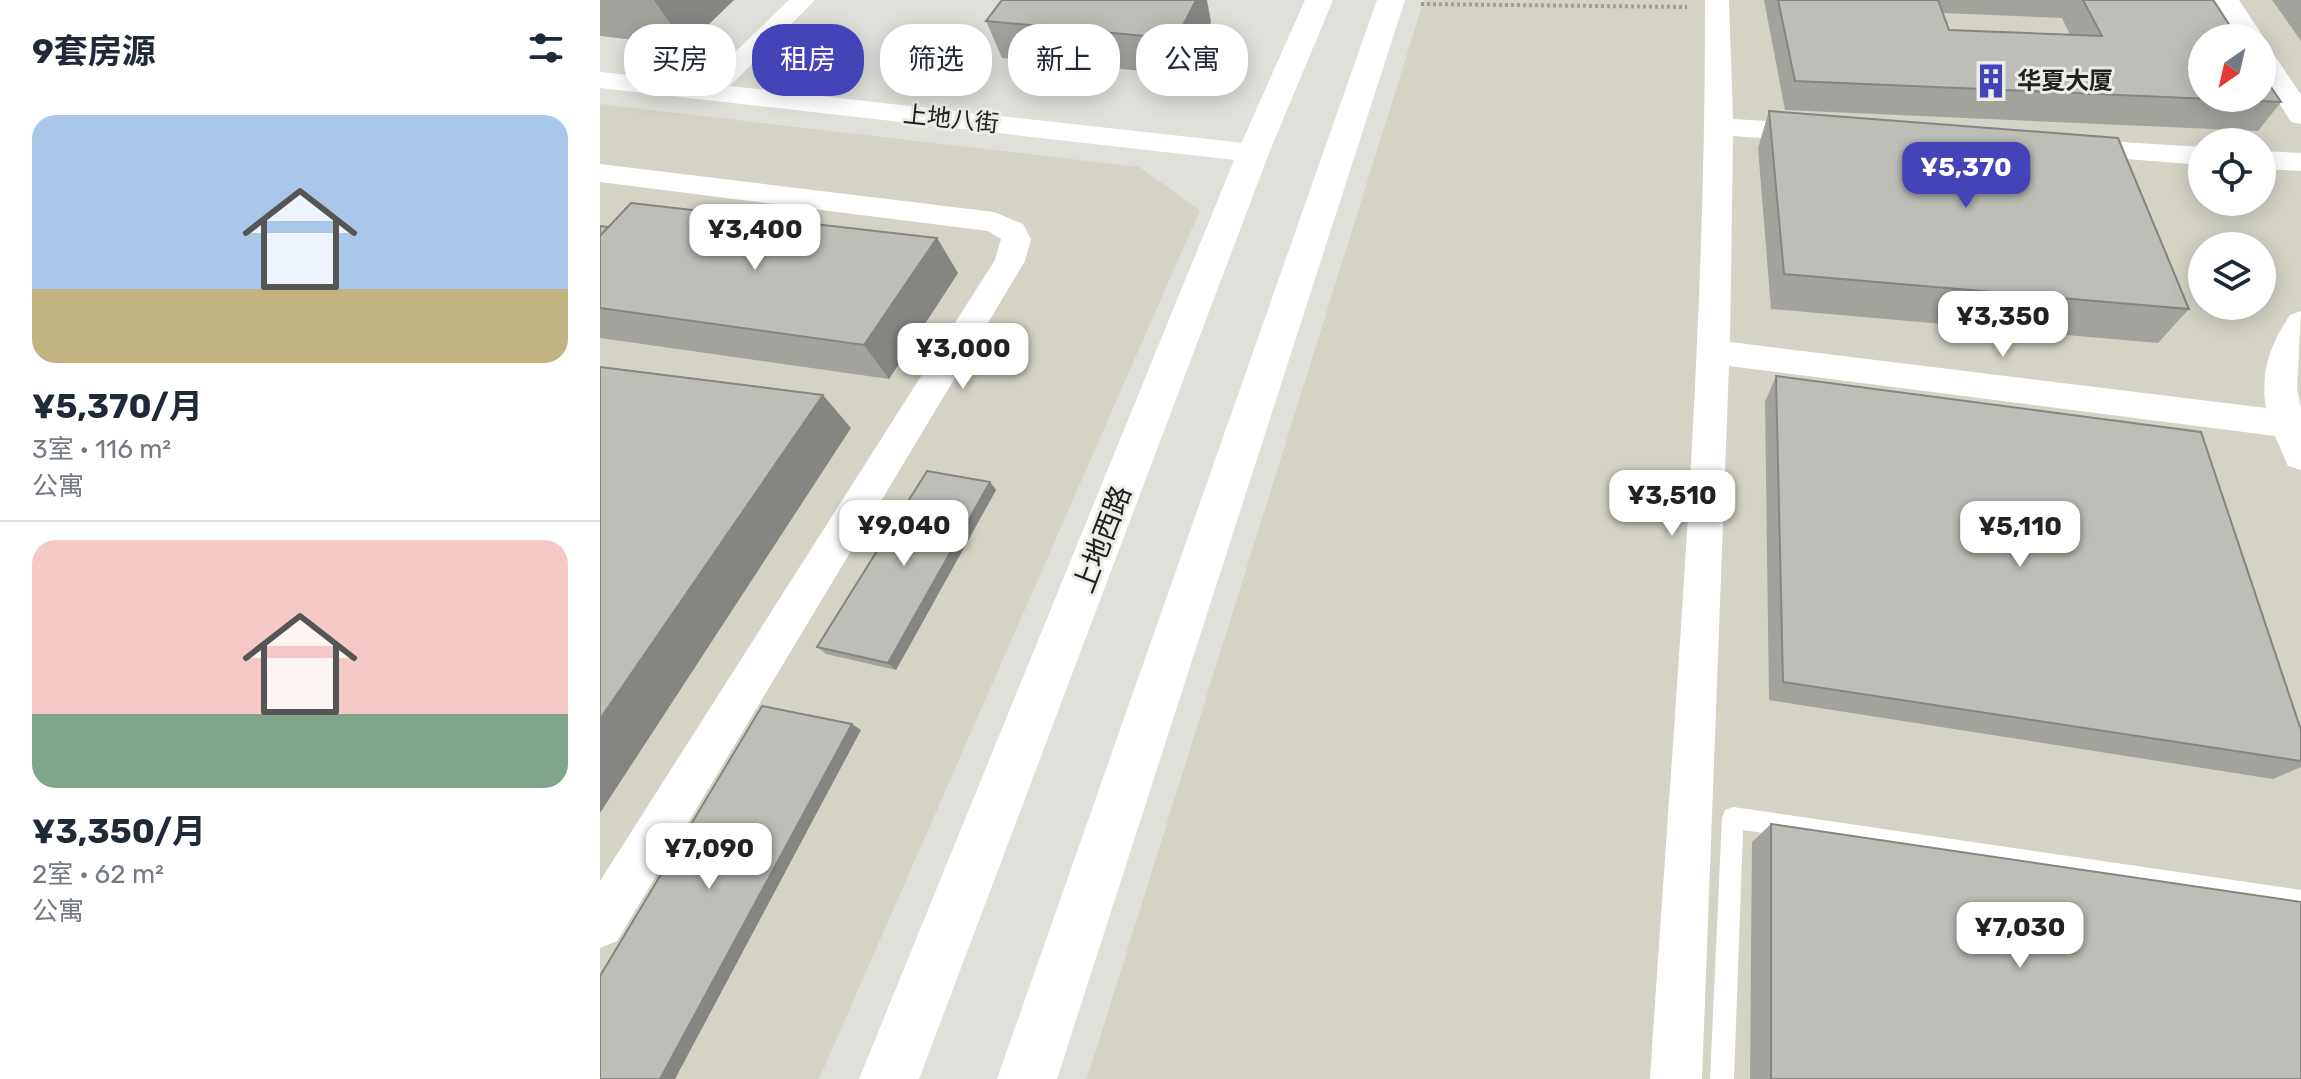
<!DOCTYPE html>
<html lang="zh">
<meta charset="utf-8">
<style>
:root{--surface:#fff;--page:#f2f2f3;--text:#1f2937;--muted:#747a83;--line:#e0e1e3;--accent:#4443b8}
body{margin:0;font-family:Rubik,"Noto Sans SC",sans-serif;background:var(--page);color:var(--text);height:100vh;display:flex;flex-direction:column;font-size:30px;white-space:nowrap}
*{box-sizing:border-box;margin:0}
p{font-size:26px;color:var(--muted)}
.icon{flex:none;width:44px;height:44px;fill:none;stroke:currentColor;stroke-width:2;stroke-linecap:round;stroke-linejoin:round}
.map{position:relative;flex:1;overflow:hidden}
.drawer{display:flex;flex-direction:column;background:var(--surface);width:600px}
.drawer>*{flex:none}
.top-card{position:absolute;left:24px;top:24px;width:760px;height:72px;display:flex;gap:16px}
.needle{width:52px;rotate:214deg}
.buttons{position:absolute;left:1588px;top:24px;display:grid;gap:16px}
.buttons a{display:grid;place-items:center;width:88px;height:88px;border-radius:50%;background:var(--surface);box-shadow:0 4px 20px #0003;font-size:40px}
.price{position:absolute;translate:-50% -68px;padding:0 18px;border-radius:16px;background:#fff;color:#222;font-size:26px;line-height:52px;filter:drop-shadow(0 2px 4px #0008)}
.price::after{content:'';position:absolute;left:50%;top:48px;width:24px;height:18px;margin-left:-12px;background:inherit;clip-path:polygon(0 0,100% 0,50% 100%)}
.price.on{background:var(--accent);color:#fff}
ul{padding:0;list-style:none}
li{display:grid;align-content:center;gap:16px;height:424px;padding:0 32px}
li+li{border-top:2px solid var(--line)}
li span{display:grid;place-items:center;height:248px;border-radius:24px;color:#555}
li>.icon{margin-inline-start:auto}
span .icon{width:144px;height:144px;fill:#fffc;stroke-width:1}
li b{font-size:34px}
h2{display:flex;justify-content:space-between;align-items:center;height:96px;padding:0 32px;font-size:34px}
.chip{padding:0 28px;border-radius:32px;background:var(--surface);box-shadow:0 4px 20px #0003;font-size:28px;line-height:72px}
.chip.on{background:var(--accent);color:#fff}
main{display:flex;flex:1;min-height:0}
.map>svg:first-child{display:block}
</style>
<main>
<section class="drawer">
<h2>9套房源<svg class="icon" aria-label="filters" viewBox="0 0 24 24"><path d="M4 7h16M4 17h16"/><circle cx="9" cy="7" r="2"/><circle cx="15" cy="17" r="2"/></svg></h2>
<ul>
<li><span style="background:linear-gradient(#a9c7e8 70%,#c2b280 0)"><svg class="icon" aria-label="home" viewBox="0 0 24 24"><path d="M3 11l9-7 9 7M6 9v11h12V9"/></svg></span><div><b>¥5,370/月</b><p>3室 · 116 m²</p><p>公寓</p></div></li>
<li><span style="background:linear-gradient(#f6c9c9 70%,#7fa58c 0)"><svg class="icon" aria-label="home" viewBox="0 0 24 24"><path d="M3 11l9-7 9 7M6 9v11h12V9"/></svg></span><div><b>¥3,350/月</b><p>2室 · 62 m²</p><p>公寓</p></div></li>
</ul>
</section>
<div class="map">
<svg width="1701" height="1079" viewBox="0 0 1701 1079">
<rect width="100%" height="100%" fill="#e0e0da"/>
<!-- built -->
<path fill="#d4d3c6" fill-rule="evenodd" d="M 824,0 L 1701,0 L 1701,1079 L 487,1079 ZM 1602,38 L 1662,38 L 1662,98 L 1602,98 ZM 1602,142 L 1662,142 L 1662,202 L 1602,202 ZM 1602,246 L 1662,246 L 1662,306 L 1602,306 Z
M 0,104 L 539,167 L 600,210 L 219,1079 L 0,1079 Z"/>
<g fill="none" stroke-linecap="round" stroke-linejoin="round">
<!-- path -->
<path stroke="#9f9f9a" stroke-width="4" stroke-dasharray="3 3" stroke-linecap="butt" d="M 821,4 L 1087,7"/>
<!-- service -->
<path fill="#fff" fill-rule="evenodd" d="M 1133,807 L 1701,890 L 1701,912 L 1143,830 L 1134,1079 L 1110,1079 L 1122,818 L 1125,810 Z"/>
<!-- minor -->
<path fill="#fff" fill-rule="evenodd" d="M 189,0 L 215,0 L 130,86 L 653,144 L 663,147 L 667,153 L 663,159 L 653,162 L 0,88 L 0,72 L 103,83 Z
M 1105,0 L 1129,0 L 1133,119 L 1216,124 L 1226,127 L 1230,133 L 1226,139 L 1216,142 L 1133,136 L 1130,342 L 1666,408 C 1660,372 1670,345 1690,315 L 1701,311 L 1697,389 L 1701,409 L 1701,470 L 1688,466 L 1675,436 L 1129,366 L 1102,1079 L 1050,1079 C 1073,720 1106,360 1105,0 Z
M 1615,0 L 1639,0 L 1664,38 L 1662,40 L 1638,38 Z
M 1662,47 L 1671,50 L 1701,95 L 1701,124 L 1691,122 L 1662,75 Z
M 1473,139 L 1602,147 L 1602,165 L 1463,154 L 1459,148 L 1463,142 Z
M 1662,151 L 1701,153 L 1701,171 L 1662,169 Z
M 0,164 L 394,212 L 423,224 L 431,239 L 425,261 L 17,941 L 0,948 L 0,881 L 395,260 L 401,239 L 388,231 L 0,182 Z"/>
<!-- primary -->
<path fill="#fff" fill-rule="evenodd" d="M 705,0 L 733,0 L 669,153 L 319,1079 L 259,1079 L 637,153 Z
M 777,0 L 805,0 L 457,1079 L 397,1079 Z"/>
</g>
<!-- wall -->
<path fill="#a3a39e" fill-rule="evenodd" d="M 0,0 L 134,0 L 86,46 L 0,36 Z
M 1164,0 L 1613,0 L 1681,102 L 1658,131 L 1185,110 ZM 1343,13 L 1462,18 L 1470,35 L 1349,30 Z
M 1672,0 L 1701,0 L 1701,41 Z
M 386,21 L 611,22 L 586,75 L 402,58 Z
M 1169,111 L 1589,309 L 1558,343 L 1171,309 L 1158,148 Z
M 0,226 L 337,238 L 358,273 L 289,379 L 0,338 Z
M 1176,376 L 1701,730 L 1701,767 L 1673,779 L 1169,700 L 1165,402 Z
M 390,482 L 396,490 L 296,670 L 226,654 L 217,647 Z
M 1171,824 L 1701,1079 L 1150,1079 L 1152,842 Z"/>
<!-- shaded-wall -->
<path fill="#858581" d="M 54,0 L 134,0 L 86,46 Z
M 596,0 L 607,0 L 611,22 L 586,75 L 576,39 Z
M 337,238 L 358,273 L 289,379 L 264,345 Z
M 223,395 L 251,428 L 0,813 L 0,719 Z
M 390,482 L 396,490 L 296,670 L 288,663 Z
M 252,724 L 261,730 L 75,1079 L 60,1079 Z"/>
<!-- building -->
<path fill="#bebeb8" stroke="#858581" stroke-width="2" d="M 402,0 L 596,0 L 576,39 L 386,21 Z
M 1178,0 L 1338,0 L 1349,30 L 1502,36 L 1483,0 L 1613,0 L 1638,38 L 1602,38 L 1602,98 L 1662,98 L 1662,74 L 1681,102 L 1195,81 Z
M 1169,111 L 1518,138 L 1589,309 L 1184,274 Z
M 31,203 L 337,238 L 264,345 L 0,308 L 0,236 Z
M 0,226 L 8,227 L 0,236 Z
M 0,367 L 223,395 L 0,719 Z
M 1176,376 L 1601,432 L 1701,730 L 1701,761 L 1183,682 Z
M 327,471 L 390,482 L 288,663 L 217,647 Z
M 162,706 L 252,724 L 60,1079 L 0,1079 L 0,976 Z
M 1171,824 L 1701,902 L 1701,1079 L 1171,1079 Z"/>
<!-- icons -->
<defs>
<g id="building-bare" transform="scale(2.76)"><path d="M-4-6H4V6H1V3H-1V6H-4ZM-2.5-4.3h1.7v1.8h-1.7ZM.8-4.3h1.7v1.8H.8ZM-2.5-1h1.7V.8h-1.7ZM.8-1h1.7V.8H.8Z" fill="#4443b8" stroke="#edede7" stroke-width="2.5" paint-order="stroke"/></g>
</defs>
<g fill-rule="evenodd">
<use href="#building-bare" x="1391" y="81"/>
</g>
<g text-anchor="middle" stroke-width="6" stroke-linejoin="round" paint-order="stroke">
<!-- far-poi labels -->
<g font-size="24" font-weight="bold" fill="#21211f" stroke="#edede7" text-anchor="start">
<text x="1417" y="89">华夏大厦</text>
</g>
<!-- far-street labels -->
<g font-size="24" fill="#21211f" stroke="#edede7">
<text transform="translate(351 119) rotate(6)" y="8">上地八街</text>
</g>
<!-- street labels -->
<g font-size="28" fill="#21211f" stroke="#edede7">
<text transform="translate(502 539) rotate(-69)" y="10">上地西路</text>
</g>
</g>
</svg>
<div class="buttons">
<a><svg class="needle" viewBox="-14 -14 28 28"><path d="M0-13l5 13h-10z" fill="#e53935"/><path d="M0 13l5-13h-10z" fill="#747a83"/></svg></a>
<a><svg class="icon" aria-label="locate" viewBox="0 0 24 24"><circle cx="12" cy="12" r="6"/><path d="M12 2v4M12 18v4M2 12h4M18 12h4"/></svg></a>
<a><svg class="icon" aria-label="layers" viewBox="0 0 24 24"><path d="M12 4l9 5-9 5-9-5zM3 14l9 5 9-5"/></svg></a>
</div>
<b class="price on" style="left:1366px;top:210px">¥5,370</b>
<b class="price" style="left:155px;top:272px">¥3,400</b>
<b class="price" style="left:1403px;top:359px">¥3,350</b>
<b class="price" style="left:363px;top:391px">¥3,000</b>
<b class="price" style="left:1072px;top:538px">¥3,510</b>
<b class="price" style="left:304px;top:568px">¥9,040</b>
<b class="price" style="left:1420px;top:569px">¥5,110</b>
<b class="price" style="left:109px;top:891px">¥7,090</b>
<b class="price" style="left:1420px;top:970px">¥7,030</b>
<div class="top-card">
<a class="chip">买房</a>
<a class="chip on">租房</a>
<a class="chip">筛选</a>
<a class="chip">新上</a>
<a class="chip">公寓</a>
</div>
</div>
</main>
